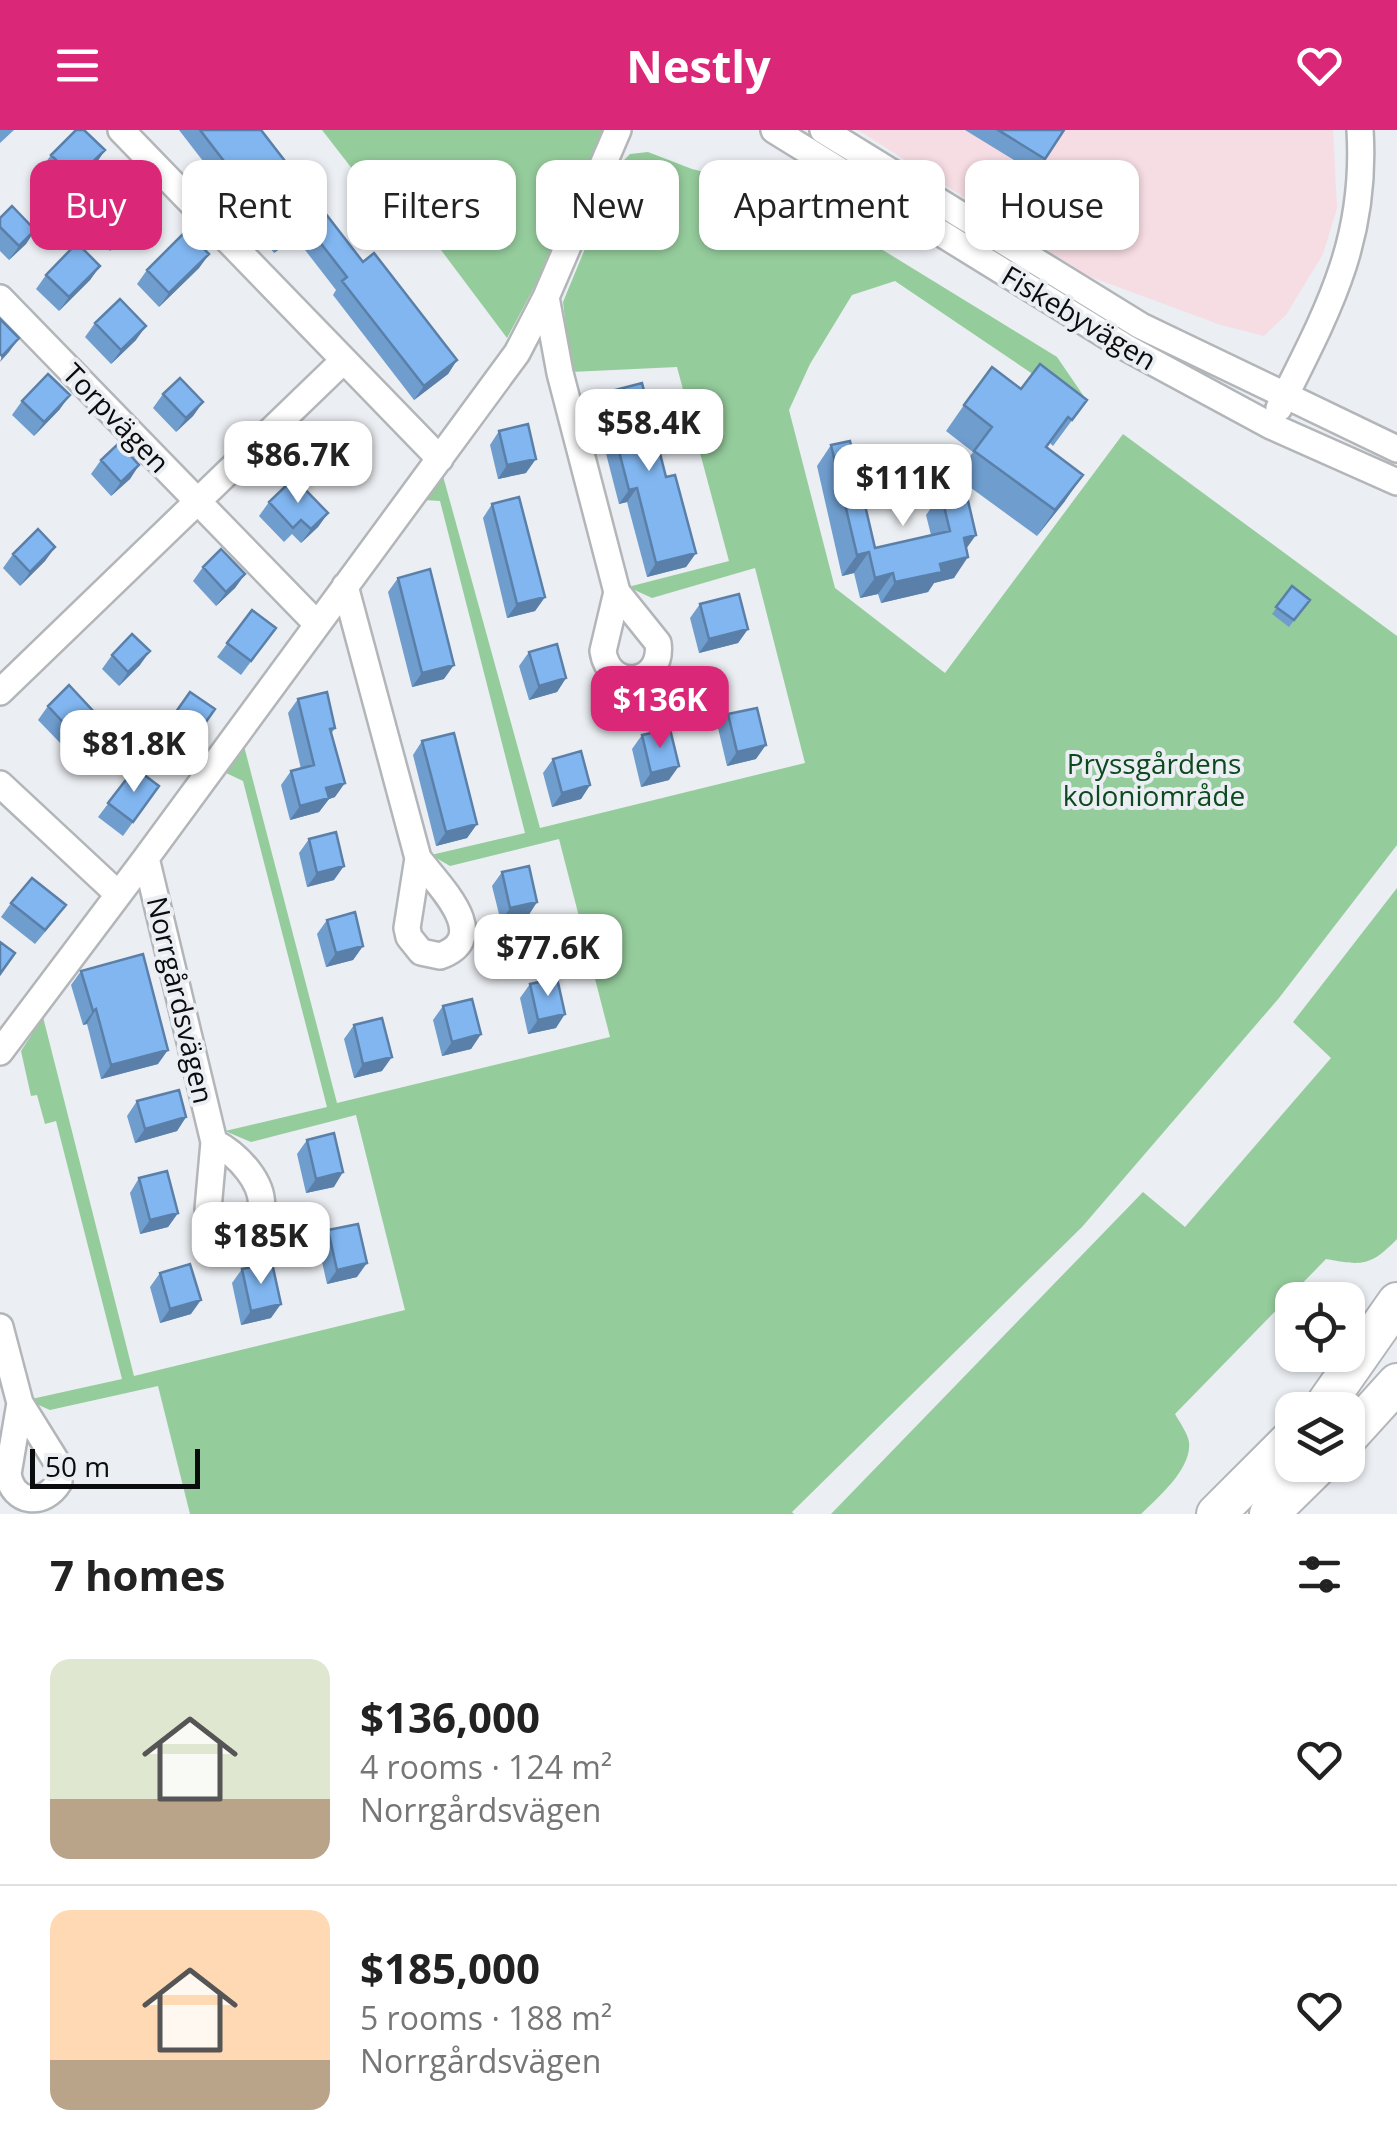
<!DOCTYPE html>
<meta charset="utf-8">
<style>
:root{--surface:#fff;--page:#f2f2f2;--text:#222;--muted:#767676;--line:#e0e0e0;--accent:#db2777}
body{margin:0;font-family:"Open Sans",sans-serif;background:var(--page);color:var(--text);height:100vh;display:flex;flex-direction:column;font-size:38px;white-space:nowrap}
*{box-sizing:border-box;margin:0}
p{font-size:32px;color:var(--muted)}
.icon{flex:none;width:55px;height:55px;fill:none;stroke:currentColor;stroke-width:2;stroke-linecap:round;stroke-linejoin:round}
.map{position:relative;height:1384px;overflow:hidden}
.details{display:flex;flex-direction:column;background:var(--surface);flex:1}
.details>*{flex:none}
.guide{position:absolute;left:30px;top:30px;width:1338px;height:90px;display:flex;gap:20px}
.controls{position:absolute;left:1275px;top:1152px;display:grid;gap:20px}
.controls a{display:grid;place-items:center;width:90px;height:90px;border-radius:20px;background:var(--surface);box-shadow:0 2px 8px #0004;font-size:50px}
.scale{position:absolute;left:30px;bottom:25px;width:170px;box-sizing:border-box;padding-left:10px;border:5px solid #0b0c0d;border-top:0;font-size:28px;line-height:35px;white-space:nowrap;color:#0b0c0d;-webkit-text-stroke:8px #ebeef2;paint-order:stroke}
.price{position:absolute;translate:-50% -85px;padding:0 22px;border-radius:20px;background:#fff;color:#222;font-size:32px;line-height:65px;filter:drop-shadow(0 2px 5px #0008)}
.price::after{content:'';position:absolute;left:50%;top:60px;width:30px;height:22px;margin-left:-15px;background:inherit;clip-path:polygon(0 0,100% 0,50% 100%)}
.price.current{background:var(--accent);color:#fff}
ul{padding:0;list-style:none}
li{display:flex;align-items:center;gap:30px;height:250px;padding:0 50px}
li+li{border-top:2px solid var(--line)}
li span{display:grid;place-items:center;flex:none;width:280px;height:200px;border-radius:20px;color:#555}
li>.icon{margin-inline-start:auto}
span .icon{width:120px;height:120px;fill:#fffc;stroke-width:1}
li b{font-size:42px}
h2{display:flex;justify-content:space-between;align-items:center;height:120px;padding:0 50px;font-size:42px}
.pill{padding:0 35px;border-radius:20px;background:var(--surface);box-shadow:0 2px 8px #0004;font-size:35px;line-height:90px}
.pill.current{background:var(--accent);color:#fff}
header{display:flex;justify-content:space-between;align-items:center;height:130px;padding:0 50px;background:var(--accent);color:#fff;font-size:45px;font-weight:700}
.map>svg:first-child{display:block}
</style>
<header><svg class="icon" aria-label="menu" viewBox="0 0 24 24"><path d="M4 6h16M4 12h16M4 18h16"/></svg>Nestly<svg class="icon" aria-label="heart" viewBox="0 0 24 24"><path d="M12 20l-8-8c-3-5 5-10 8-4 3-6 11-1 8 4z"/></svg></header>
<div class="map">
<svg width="1397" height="1384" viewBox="0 0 1397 1384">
<rect width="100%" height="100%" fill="#ebeef2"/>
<!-- industrial -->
<path fill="#f6dce3" d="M 858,0 L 1333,0 L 1337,78 L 1323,124 L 1286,185 L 1264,206 L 1221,195 L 1088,146 Z"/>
<!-- green -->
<path fill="#95cc9c" d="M 322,0 L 603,0 L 538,150 L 507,208 L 426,100 L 409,112 Z
M 648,22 L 692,39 L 757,55 L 816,79 L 1057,227 L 1085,268 L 1080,276 L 895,151 L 852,165 L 810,234 L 789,280 L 835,458 L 945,543 L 1123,304 L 1397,506 L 1397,715 L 1279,868 L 1082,1097 L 792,1382 L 794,1384 L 190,1384 L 158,1256 L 50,1280 L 27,1270 L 122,1249 L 56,991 L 45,994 L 37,965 L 31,966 L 21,921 L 43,887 L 134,1246 L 405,1180 L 356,985 L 251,1012 L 225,1001 L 327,977 L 243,651 L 224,642 L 244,616 L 337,973 L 610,907 L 559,709 L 450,736 L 431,725 L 525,703 L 440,371 L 424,370 L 443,346 L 540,698 L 805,633 L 755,438 L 652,468 L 628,457 L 729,431 L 677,237 L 571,242 L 563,172 L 620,34 L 630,24 Z
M 1397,758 L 1397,1109 C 1371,1136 1362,1136 1326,1129 L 1175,1284 C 1179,1291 1188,1304 1189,1312 C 1192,1339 1158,1367 1141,1384 L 831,1384 L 1143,1062 L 1185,1097 L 1331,928 L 1293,892 Z"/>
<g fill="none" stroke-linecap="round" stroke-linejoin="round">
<!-- minor casing -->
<g stroke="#b3b6b9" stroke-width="30">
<path id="minor" d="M 121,0 L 440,329
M 774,0 L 1125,217 L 1271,296 L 1397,352
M 823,0 L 1141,196 L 1397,319
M 546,167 L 560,243 L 617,462 L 603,521 C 609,563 664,555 658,513 L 617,462
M 0,168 L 317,494
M 1279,278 C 1327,182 1367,112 1360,0
M 345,456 L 418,728 L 407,798 L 409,807 L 421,822 L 440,826 C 494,807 437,754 418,728
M 0,562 L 343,231
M 0,654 L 118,764
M 146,728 L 214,1012 L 208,1079 L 212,1088 L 229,1098 L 248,1095 L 261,1081 C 266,1053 237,1024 214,1012
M 0,922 L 146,728 L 517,223 L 546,167 L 618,0
M 0,1197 L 20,1273 L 58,1334 L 59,1352 C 44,1377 13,1374 8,1344 L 20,1273"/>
</g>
<!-- highway casing -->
<g stroke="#b3b6b9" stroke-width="42">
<path id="highway" d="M 1327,1272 L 1397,1172
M 1348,1307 L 1397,1253
M 1216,1384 L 1292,1308
M 1269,1384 L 1319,1335"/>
</g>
<!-- minor -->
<use href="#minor" stroke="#fff" stroke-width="25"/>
<!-- highway -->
<use href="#highway" stroke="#fff" stroke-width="38"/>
</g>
<!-- wall -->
<path fill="#6f9dce" d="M 0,0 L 14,0 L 0,13 Z
M 179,0 L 261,0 L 363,132 L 457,230 L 448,244 L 414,270 L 333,165 L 336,160 L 295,107 L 274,123 Z
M 965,0 L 1064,0 L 1035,43 Z
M 105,20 L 95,35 L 65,63 L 41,39 L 51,25 Z
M 100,85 L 147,85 L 110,121 L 90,99 Z
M 0,88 L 35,100 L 26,114 L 9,130 L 0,121 Z
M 209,124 L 199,138 L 159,177 L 137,154 L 147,140 Z
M 100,136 L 90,150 L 59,181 L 36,159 L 46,145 Z
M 95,193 L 136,210 L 111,234 L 85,207 Z
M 1021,259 L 1087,270 L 1053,316 L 1050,313 L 1047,317 L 1065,371 L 1037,406 L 956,347 L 973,322 L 946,301 L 964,275 Z
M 604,263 L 666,347 L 696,423 L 686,437 L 647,447 L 627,372 L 619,374 L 594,277 Z
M 163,264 L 203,272 L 193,286 L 176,302 L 153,278 Z
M 22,271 L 60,279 L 34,306 L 12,285 Z
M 499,301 L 526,343 L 498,349 L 490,315 Z
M 831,315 L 875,418 L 931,405 L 926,385 L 941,364 L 966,419 L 954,448 L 934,453 L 928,462 L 881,473 L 878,464 L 860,468 L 854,443 L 842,446 L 817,336 Z
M 101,330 L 139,335 L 130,349 L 111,366 L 91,344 Z
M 269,372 L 328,383 L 318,397 L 301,413 L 292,404 L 284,412 L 259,386 Z
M 492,374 L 545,467 L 535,481 L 507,488 L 483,388 Z
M 55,417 L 45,431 L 20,456 L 3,438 L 13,424 Z
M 203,437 L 245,444 L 235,458 L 216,476 L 193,451 Z
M 398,448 L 444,549 L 412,557 L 388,462 Z
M 1292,456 L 1310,470 L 1289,497 L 1272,484 Z
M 700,474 L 748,499 L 738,513 L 699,523 L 690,488 Z
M 252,480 L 276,498 L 241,545 L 217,527 Z
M 529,522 L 566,548 L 557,562 L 529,570 L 519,536 Z
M 112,525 L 140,535 L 119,556 L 102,539 Z
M 190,562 L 215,579 L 181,627 L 156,610 Z
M 298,569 L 335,598 L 331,604 L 335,667 L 329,669 L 319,682 L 290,690 L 281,655 L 291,641 L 301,639 L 288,583 Z
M 48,576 L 95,583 L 85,597 L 64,617 L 38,590 Z
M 728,584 L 756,629 L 727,636 L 718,598 Z
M 642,605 L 669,650 L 641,657 L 632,619 Z
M 422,611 L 477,694 L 467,708 L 436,716 L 413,625 Z
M 553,629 L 590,655 L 581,669 L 552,677 L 543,643 Z
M 135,638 L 159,656 L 123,706 L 98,687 Z
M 309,709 L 334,750 L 307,757 L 299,723 Z
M 502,742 L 537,772 L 528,786 L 501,792 L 492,756 Z
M 11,773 L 56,789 L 35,814 L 1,787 Z
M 327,790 L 363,816 L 353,830 L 326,837 L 317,804 Z
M 81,841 L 158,934 L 101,949 L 87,894 L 83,895 L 71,855 Z
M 530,854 L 556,898 L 528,904 L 520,868 Z
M 443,876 L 481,904 L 471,919 L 442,926 L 433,890 Z
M 354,895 L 382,941 L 354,948 L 344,909 Z
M 137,971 L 186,987 L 177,1001 L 135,1013 L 127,986 Z
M 307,1010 L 334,1057 L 306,1063 L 297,1024 Z
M 139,1048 L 178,1083 L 168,1097 L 140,1104 L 130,1063 Z
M 328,1100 L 357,1147 L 327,1154 L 318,1114 Z
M 242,1139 L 271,1188 L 241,1195 L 232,1153 Z
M 160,1143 L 191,1184 L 160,1193 L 150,1157 Z"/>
<!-- shaded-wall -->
<path fill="#5a7fa8" d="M 105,20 L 95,35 L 65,63 L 75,49 Z
M 157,71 L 147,85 L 110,121 L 120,107 Z
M 305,93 L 295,107 L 274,123 L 284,109 Z
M 35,100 L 26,114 L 9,130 L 19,116 Z
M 209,124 L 199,138 L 159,177 L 169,163 Z
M 100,136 L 90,150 L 59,181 L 69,167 Z
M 146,196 L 136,210 L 111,234 L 121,220 Z
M 19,208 L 9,222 L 0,232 L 2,226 Z
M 457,230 L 448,244 L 414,270 L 424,256 Z
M 70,265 L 60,279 L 34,306 L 44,292 Z
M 203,272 L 193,286 L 176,302 L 186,288 Z
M 536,329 L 526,343 L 498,349 L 507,335 Z
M 139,335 L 130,349 L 111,366 L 121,352 Z
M 1083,345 L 1065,371 L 1037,406 L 1055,380 Z
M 637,358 L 627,372 L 619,374 L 629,360 Z
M 328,383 L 318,397 L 301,413 L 311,399 Z
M 976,405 L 961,426 L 964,408 Z
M 55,417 L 45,431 L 20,456 L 30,442 Z
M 869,422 L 854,443 L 842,446 L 857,425 Z
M 696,423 L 686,437 L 647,447 L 656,433 Z
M 968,427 L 954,448 L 934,453 L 928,462 L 881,473 L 895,452 L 940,434 Z
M 893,443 L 878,464 L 860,468 L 875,448 Z
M 245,444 L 235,458 L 216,476 L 226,462 Z
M 545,467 L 535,481 L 507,488 L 517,474 Z
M 748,499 L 738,513 L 699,523 L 709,509 Z
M 150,521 L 140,535 L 119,556 L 128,542 Z
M 454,535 L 444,549 L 412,557 L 422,543 Z
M 566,548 L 557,562 L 529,570 L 539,556 Z
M 95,583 L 85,597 L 64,617 L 73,603 Z
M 766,615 L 756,629 L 727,636 L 737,622 Z
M 679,636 L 669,650 L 641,657 L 651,643 Z
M 345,653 L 335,667 L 329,669 L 319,682 L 290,690 L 300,676 L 326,658 Z
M 590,655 L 581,669 L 552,677 L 562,663 Z
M 477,694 L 467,708 L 436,716 L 446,702 Z
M 344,736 L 334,750 L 307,757 L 317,743 Z
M 537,772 L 528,786 L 501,792 L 510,778 Z
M 363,816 L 353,830 L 326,837 L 336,823 Z
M 96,879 L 87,894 L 83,895 L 93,881 Z
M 565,884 L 556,898 L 528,904 L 538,890 Z
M 481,904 L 471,919 L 442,926 L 452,912 Z
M 168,920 L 158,934 L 101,949 L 111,935 Z
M 392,927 L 382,941 L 354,948 L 363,934 Z
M 186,987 L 177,1001 L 135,1013 L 145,999 Z
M 343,1042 L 334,1057 L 306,1063 L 316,1049 Z
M 178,1083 L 168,1097 L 140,1104 L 150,1090 Z
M 367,1133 L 357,1147 L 327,1154 L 337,1140 Z
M 201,1170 L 191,1184 L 160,1193 L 170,1179 Z
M 281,1174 L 271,1188 L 241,1195 L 251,1181 Z"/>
<!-- building -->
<path fill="#81b6f0" stroke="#5a7fa8" stroke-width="2.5" d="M 76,0 L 84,0 L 105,20 L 75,49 L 51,25 Z
M 200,0 L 261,0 L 363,132 L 374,123 L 457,230 L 424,256 L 342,151 L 347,147 L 305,93 L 284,109 Z
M 998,0 L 1064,0 L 1045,29 Z
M 136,50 L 157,71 L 120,107 L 100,85 Z
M 12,76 L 35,100 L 19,116 L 0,97 L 0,88 Z
M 186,101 L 209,124 L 169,163 L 147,140 Z
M 77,113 L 100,136 L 69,167 L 46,145 Z
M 120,169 L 146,196 L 121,220 L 95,193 Z
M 0,189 L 19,208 L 2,226 L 0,224 Z
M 1040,234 L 1087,270 L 1072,290 L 1068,287 L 1046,317 L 1083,345 L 1055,380 L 974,321 L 992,297 L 964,275 L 992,237 L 1021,259 Z
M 48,244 L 70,265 L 44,292 L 22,271 Z
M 180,248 L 203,272 L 186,288 L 163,264 Z
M 642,253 L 666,347 L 675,345 L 696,423 L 656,433 L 637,358 L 629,360 L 604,263 Z
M 528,294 L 536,329 L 507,335 L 499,301 Z
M 850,311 L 875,418 L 950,401 L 941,364 L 965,358 L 976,405 L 964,408 L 968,427 L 940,434 L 942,442 L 895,452 L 893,443 L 875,448 L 869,422 L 857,425 L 831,315 Z
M 119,313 L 139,335 L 121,352 L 101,330 Z
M 294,348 L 328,383 L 311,399 L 301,390 L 293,398 L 269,372 Z
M 519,367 L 545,467 L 517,474 L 492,374 Z
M 38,399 L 55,417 L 30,442 L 13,424 Z
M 221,419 L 245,444 L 226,462 L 203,437 Z
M 430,439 L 454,535 L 422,543 L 398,448 Z
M 1292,456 L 1310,470 L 1294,490 L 1276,477 Z
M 739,464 L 748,499 L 709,509 L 700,474 Z
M 252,480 L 276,498 L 251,531 L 227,513 Z
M 132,504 L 150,521 L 128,542 L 112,525 Z
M 557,514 L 566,548 L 539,556 L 529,522 Z
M 69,555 L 95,583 L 73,603 L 48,576 Z
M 190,562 L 215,579 L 191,613 L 166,596 Z
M 327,562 L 335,598 L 330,599 L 345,653 L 326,658 L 329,668 L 300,676 L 291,641 L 314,635 L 298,569 Z
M 757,578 L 766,615 L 737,622 L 728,584 Z
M 670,599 L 679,636 L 651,643 L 642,605 Z
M 454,603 L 477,694 L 446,702 L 422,611 Z
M 581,621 L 590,655 L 562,663 L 553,629 Z
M 135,638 L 159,656 L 133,692 L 108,673 Z
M 336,702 L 344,736 L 317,743 L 309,709 Z
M 529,736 L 537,772 L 510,778 L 502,742 Z
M 32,748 L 66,775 L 45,800 L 11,773 Z
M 355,782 L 363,816 L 336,823 L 327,790 Z
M 0,812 L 15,823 L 0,844 Z
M 143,824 L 168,920 L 111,935 L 96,879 L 93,881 L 81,841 Z
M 557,848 L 565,884 L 538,890 L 530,854 Z
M 472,869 L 481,904 L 452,912 L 443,876 Z
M 382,888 L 392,927 L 363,934 L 354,895 Z
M 179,960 L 186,987 L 145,999 L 137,971 Z
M 334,1003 L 343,1042 L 316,1049 L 307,1010 Z
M 167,1041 L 178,1083 L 150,1090 L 139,1048 Z
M 358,1094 L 367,1133 L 337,1140 L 328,1100 Z
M 272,1133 L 281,1174 L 251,1181 L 242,1139 Z
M 190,1134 L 201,1170 L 170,1179 L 160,1143 Z"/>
<g text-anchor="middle" stroke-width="8" stroke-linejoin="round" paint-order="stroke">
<!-- street labels -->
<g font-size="28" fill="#0b0c0d" stroke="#ebeef2">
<text transform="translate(1079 188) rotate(31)" y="10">Fiskebyvägen</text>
<text transform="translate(116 288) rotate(46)" y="10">Torpvägen</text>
<text transform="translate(180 870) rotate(77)" y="10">Norrgårdsvägen</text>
</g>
<!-- park labels -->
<g font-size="28" fill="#0d491e" stroke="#ebeef2">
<text x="1154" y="644">Pryssgårdens<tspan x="1154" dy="32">koloniområde</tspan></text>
</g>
</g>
</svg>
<div class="controls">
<a><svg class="icon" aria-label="locate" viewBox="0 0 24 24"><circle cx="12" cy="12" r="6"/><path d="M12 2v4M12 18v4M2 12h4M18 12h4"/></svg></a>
<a><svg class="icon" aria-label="layers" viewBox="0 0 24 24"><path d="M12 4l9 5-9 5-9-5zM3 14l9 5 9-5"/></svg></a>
</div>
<div class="scale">50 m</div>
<b class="price" style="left:649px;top:344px">$58.4K</b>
<b class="price" style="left:298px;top:376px">$86.7K</b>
<b class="price" style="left:903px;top:399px">$111K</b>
<b class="price current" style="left:660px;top:621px">$136K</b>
<b class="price" style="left:134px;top:665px">$81.8K</b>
<b class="price" style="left:548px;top:869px">$77.6K</b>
<b class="price" style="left:261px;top:1157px">$185K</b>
<div class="guide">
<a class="pill current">Buy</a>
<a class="pill">Rent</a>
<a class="pill">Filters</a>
<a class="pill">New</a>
<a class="pill">Apartment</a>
<a class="pill">House</a>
</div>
</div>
<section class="details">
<h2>7 homes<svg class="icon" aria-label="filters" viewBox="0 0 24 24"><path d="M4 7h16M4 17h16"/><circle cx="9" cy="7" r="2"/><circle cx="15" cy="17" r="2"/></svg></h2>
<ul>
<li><span style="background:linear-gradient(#dfe7d0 70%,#b9a48a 0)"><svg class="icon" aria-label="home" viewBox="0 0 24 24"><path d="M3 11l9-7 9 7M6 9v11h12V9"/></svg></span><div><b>$136,000</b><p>4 rooms · 124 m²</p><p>Norrgårdsvägen</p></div><svg class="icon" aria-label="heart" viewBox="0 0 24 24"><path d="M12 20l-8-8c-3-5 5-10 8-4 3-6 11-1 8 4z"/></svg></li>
<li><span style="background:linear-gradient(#ffd9b3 75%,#b9a48a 0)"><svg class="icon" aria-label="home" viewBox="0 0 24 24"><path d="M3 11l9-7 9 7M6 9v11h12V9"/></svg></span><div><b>$185,000</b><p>5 rooms · 188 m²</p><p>Norrgårdsvägen</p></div><svg class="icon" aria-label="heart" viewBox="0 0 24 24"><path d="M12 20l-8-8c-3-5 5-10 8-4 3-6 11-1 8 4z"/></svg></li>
</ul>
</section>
